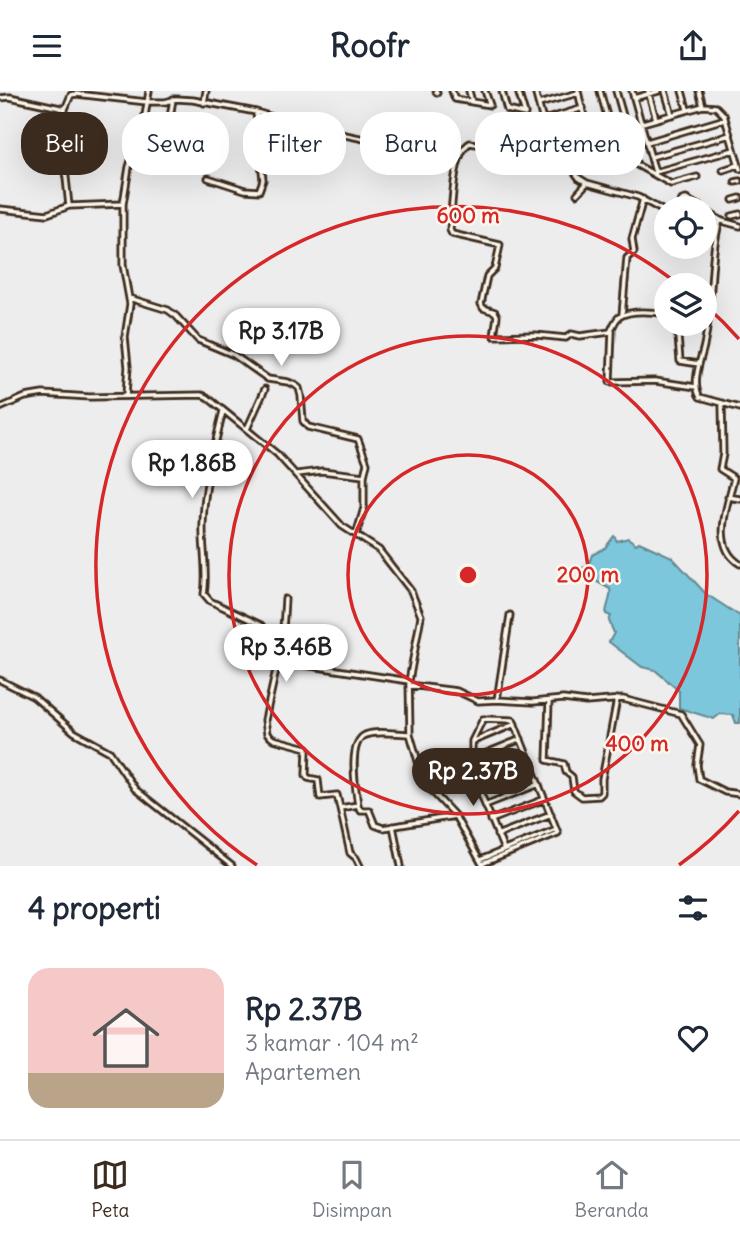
<!DOCTYPE html>
<html lang="id">
<meta charset="utf-8">
<style>
:root{--surface:#fff;--page:#f6f6f7;--text:#1f2937;--muted:#747a83;--line:#e0e1e3;--accent:#3b2a1e}
body{margin:0;font-family:Delius,sans-serif;background:var(--page);color:var(--text);height:100vh;display:flex;flex-direction:column;font-size:26px;white-space:nowrap}
*{box-sizing:border-box;margin:0}
p{font-size:23px;color:var(--muted)}
.icon{flex:none;width:38px;height:38px;fill:none;stroke:currentColor;stroke-width:2;stroke-linecap:round;stroke-linejoin:round}
.map{position:relative;height:775px;overflow:hidden}
.details{display:flex;flex-direction:column;background:var(--surface);flex:1}
.details>*{flex:none}
.banner{position:absolute;left:21px;top:21px;width:698px;height:63px;display:flex;gap:14px}
.fabs{position:absolute;left:654px;top:105px;display:grid;gap:14px}
.fabs a{display:grid;place-items:center;width:63px;height:63px;border-radius:50%;background:var(--surface);box-shadow:0 7px 28px #0002;font-size:35px}
.price{position:absolute;translate:-50% -60px;padding:0 16px;border-radius:24px;background:#fff;color:#222;font-size:23px;line-height:46px;filter:drop-shadow(0 2px 4px #0008)}
.price::after{content:'';position:absolute;left:50%;top:42px;width:21px;height:16px;margin-left:-10px;background:inherit;clip-path:polygon(0 0,100% 0,50% 100%)}
.price.active{background:var(--accent);color:#fff}
ul{padding:0;list-style:none}
li{display:flex;align-items:center;gap:21px;height:175px;padding:0 28px}
li span{display:grid;place-items:center;flex:none;width:196px;height:140px;border-radius:21px;color:#555}
li>.icon{margin-inline-start:auto}
span .icon{width:84px;height:84px;fill:#fffc;stroke-width:1}
li b{font-size:30px}
h2{display:flex;justify-content:space-between;align-items:center;height:84px;padding:0 28px;font-size:30px}
.tag{padding:0 24px;border-radius:28px;background:var(--surface);box-shadow:0 7px 28px #0002;font-size:24px;line-height:63px}
.tag.active{background:var(--accent);color:#fff}
header{display:flex;justify-content:space-between;align-items:center;height:91px;padding:0 28px;background:var(--surface);font-size:32px;font-weight:700}
.tabs{display:flex;justify-content:space-around;align-items:center;height:98px;border-top:2px solid var(--line);background:var(--surface);font-size:19px;color:var(--muted)}
.tabs a{display:grid;justify-items:center;gap:4px}
.tabs .active{color:var(--accent)}
.map>svg:first-child{display:block}
</style>
<header><svg class="icon" aria-label="menu" viewBox="0 0 24 24"><path d="M4 6h16M4 12h16M4 18h16"/></svg>Roofr<svg class="icon" aria-label="share" viewBox="0 0 24 24"><path d="M12 15V3M7 8l5-5 5 5M5 13v7h14v-7"/></svg></header>
<div class="map">
<svg width="740" height="775" viewBox="0 0 740 775">
<rect width="100%" height="100%" fill="#eeedee"/>
<filter id="ink" filterUnits="userSpaceOnUse"><feTurbulence type="fractalNoise" baseFrequency=".0143" numOctaves="2"/><feDisplacementMap in="SourceGraphic" scale="14" xChannelSelector="R" yChannelSelector="G"/><feConvolveMatrix kernelMatrix="1 2 1 2 8 2 1 2 1" color-interpolation-filters="sRGB"/></filter>
<g filter="url(#ink)">
<!-- water -->
<path fill="#7cc7db" stroke="#62888f" stroke-width="2" d="M 614,445 L 617,450 L 628,447 L 636,453 L 639,451 L 672,466 L 706,503 L 740,525 L 740,632 L 736,632 L 733,624 L 720,623 L 714,628 L 679,617 L 679,600 L 655,579 L 642,576 L 609,551 L 614,542 L 609,530 L 611,525 L 606,523 C 606,515 612,506 610,498 L 581,482 L 582,477 L 588,475 L 592,464 L 605,457 Z"/>
<g fill="none" stroke-linecap="round" stroke-linejoin="round">
<!-- street casing -->
<g stroke="#3b2a1e" stroke-width="9">
<path id="street" d="M 436,0 L 437,2
M 452,0 L 455,8 L 490,14 L 485,0
M 469,0 L 472,11
M 502,0 L 507,19 L 525,23 L 518,0
M 535,0 L 542,26 L 547,28 L 583,17
M 578,0 C 582,16 583,36 600,44 L 703,15 L 716,16 L 724,24 L 740,78
M 600,0 L 616,58
M 616,0 L 637,74 L 671,93 L 697,86
M 632,0 L 655,81 L 734,59
M 648,0 L 656,28
M 665,0 L 672,24
M 682,0 L 687,18
M 699,0 L 703,15
M 0,7 L 10,6 L 65,18 L 71,4 L 76,3 L 147,11 L 165,11 L 176,8 L 193,9 L 256,21 L 302,35 L 398,55 L 458,72
M 634,7 L 659,0
M 204,12 L 206,0
M 539,13 L 578,2
M 65,18 L 64,68 L 69,115
M 167,45 L 173,8
M 647,51 L 725,28
M 651,66 L 730,44
M 723,79 L 738,74
M 208,87 L 245,99 L 259,100 L 263,89 L 256,21
M 735,91 L 740,90
M 577,103 L 587,92
M 733,109 L 740,107
M 678,117 L 682,109 L 686,108 L 702,117
M 0,118 L 47,123 L 69,115 L 123,113
M 705,120 L 722,130 L 740,135
M 667,122 L 638,106 L 587,92 L 579,87 L 568,72 L 526,61 L 470,52 C 452,62 452,119 450,139 L 452,143 L 500,154 L 495,177 L 487,185 L 481,213 L 483,217 L 495,221 L 497,225 L 494,245 L 536,244 L 566,247 L 571,243 L 580,245 L 610,241 C 613,236 615,229 619,226 C 631,218 654,221 667,223
M 732,125 L 740,123
M 720,129 C 708,171 714,216 703,259 C 699,273 692,293 700,306 L 722,312 L 723,363 L 720,378 L 734,387 C 728,413 710,455 740,473
M 129,207 L 168,219 L 176,225 L 198,249 L 234,264 L 268,288 L 288,291 L 295,294 L 299,297 L 301,305 L 303,330 L 308,336 L 358,348 L 367,372 L 364,385 L 364,417 L 356,444
M 622,224 L 627,167 L 634,161 L 632,148 L 643,108
M 677,233 L 680,270 L 699,273
M 612,240 L 610,291 L 655,290 L 696,296
M 126,304 L 128,276 L 125,246 L 130,213 L 123,174 L 123,113 L 129,76 L 145,25 L 149,0
M 722,312 L 740,317
M 0,317 L 25,306 L 43,303 L 90,306 L 202,304 L 207,306 L 277,363 L 342,435 L 379,459 L 411,500 L 421,525 L 409,590 L 410,643 L 422,684 L 428,696 L 455,725 L 483,775
M 223,320 C 214,358 204,394 203,433 C 202,457 208,480 204,503 L 210,510 L 261,534 L 270,545 L 278,570 L 265,629 L 267,643 L 273,648 L 307,657 L 306,684 L 308,687 L 318,689 L 320,706 L 337,704 L 340,717 L 358,714 L 360,719 L 369,719 L 375,734 L 383,737 L 455,725
M 247,338 L 265,298
M 297,383 L 322,380 L 364,385
M 728,406 L 740,408
M 278,570 L 409,590
M 281,571 L 285,508
M 0,589 L 34,606 L 74,641 L 110,661 L 135,698 L 232,775
M 409,594 L 457,600 L 478,610 L 497,609 L 510,524
M 497,609 L 533,611 L 563,608 L 586,611 L 623,608 L 681,623 L 700,654 L 697,674 L 699,688 L 725,701 L 740,703
M 549,610 L 547,669 L 564,673 L 566,681 L 572,686 L 574,700 L 582,706 L 599,705 L 602,702 L 602,688 L 617,608
M 474,650 L 515,633
M 472,668 L 521,648
M 473,684 L 527,663
M 480,699 L 533,678
M 358,714 C 356,699 347,652 365,644 C 377,639 397,643 410,643
M 485,714 L 539,693
M 340,717 L 350,762 L 356,767 L 360,775
M 491,729 L 545,708
M 393,735 L 401,775
M 497,744 L 551,723
M 480,769 L 556,738
M 482,773 L 558,742 L 513,629 L 483,628 L 472,650 L 472,681 L 504,759"/>
</g>
<!-- street -->
<use href="#street" stroke="#fbf7ec" stroke-width="3.5"/>
</g>
</g>
<!-- distance rings -->
<g fill="none" stroke="#d62828" stroke-width="3.5">
<circle cx="468" cy="484" r="120"/>
<circle cx="468" cy="484" r="239"/>
<path d="M739 720A359 359 0 0 1 679 774M257 774A359 359 0 1 1 679 194M706 215A359 359 0 0 1 739 248"/>
</g>
<circle cx="468" cy="484" r="10" fill="#d62828" stroke="#fbf7ec" stroke-width="3.5"/>
<g font-size="21" text-anchor="middle" font-weight="bold" fill="#d62828" stroke="#fbf7ec" stroke-width="5" stroke-linejoin="round" paint-order="stroke">
<text x="468" y="132">600 m</text>
<text x="588" y="491">200 m</text>
<text x="637" y="660">400 m</text>
</g>
</svg>
<div class="fabs">
<a><svg class="icon" aria-label="locate" viewBox="0 0 24 24"><circle cx="12" cy="12" r="6"/><path d="M12 2v4M12 18v4M2 12h4M18 12h4"/></svg></a>
<a><svg class="icon" aria-label="layers" viewBox="0 0 24 24"><path d="M12 4l9 5-9 5-9-5zM3 14l9 5 9-5"/></svg></a>
</div>
<b class="price" style="left:281px;top:277px">Rp 3.17B</b>
<b class="price" style="left:192px;top:409px">Rp 1.86B</b>
<b class="price" style="left:286px;top:593px">Rp 3.46B</b>
<b class="price active" style="left:473px;top:717px">Rp 2.37B</b>
<div class="banner">
<a class="tag active">Beli</a>
<a class="tag">Sewa</a>
<a class="tag">Filter</a>
<a class="tag">Baru</a>
<a class="tag">Apartemen</a>
</div>
</div>
<section class="details">
<h2>4 properti<svg class="icon" aria-label="filters" viewBox="0 0 24 24"><path d="M4 7h16M4 17h16"/><circle cx="9" cy="7" r="2"/><circle cx="15" cy="17" r="2"/></svg></h2>
<ul>
<li><span style="background:linear-gradient(#f6c9c9 75%,#b9a48a 0)"><svg class="icon" aria-label="home" viewBox="0 0 24 24"><path d="M3 11l9-7 9 7M6 9v11h12V9"/></svg></span><div><b>Rp 2.37B</b><p>3 kamar · 104 m²</p><p>Apartemen</p></div><svg class="icon" aria-label="heart" viewBox="0 0 24 24"><path d="M12 20l-8-8c-3-5 5-10 8-4 3-6 11-1 8 4z"/></svg></li>
</ul>
</section>
<nav class="tabs">
<a class="active"><svg class="icon" aria-label="map" viewBox="0 0 24 24"><path d="M3 6l6-2 6 2 6-2v14l-6 2-6-2-6 2zM9 4v14M15 6v14"/></svg>Peta</a>
<a><svg class="icon" aria-label="saved" viewBox="0 0 24 24"><path d="M7 4h10v16l-5-4-5 4z"/></svg>Disimpan</a>
<a><svg class="icon" aria-label="home" viewBox="0 0 24 24"><path d="M3 11l9-7 9 7M6 9v11h12V9"/></svg>Beranda</a>
</nav>
